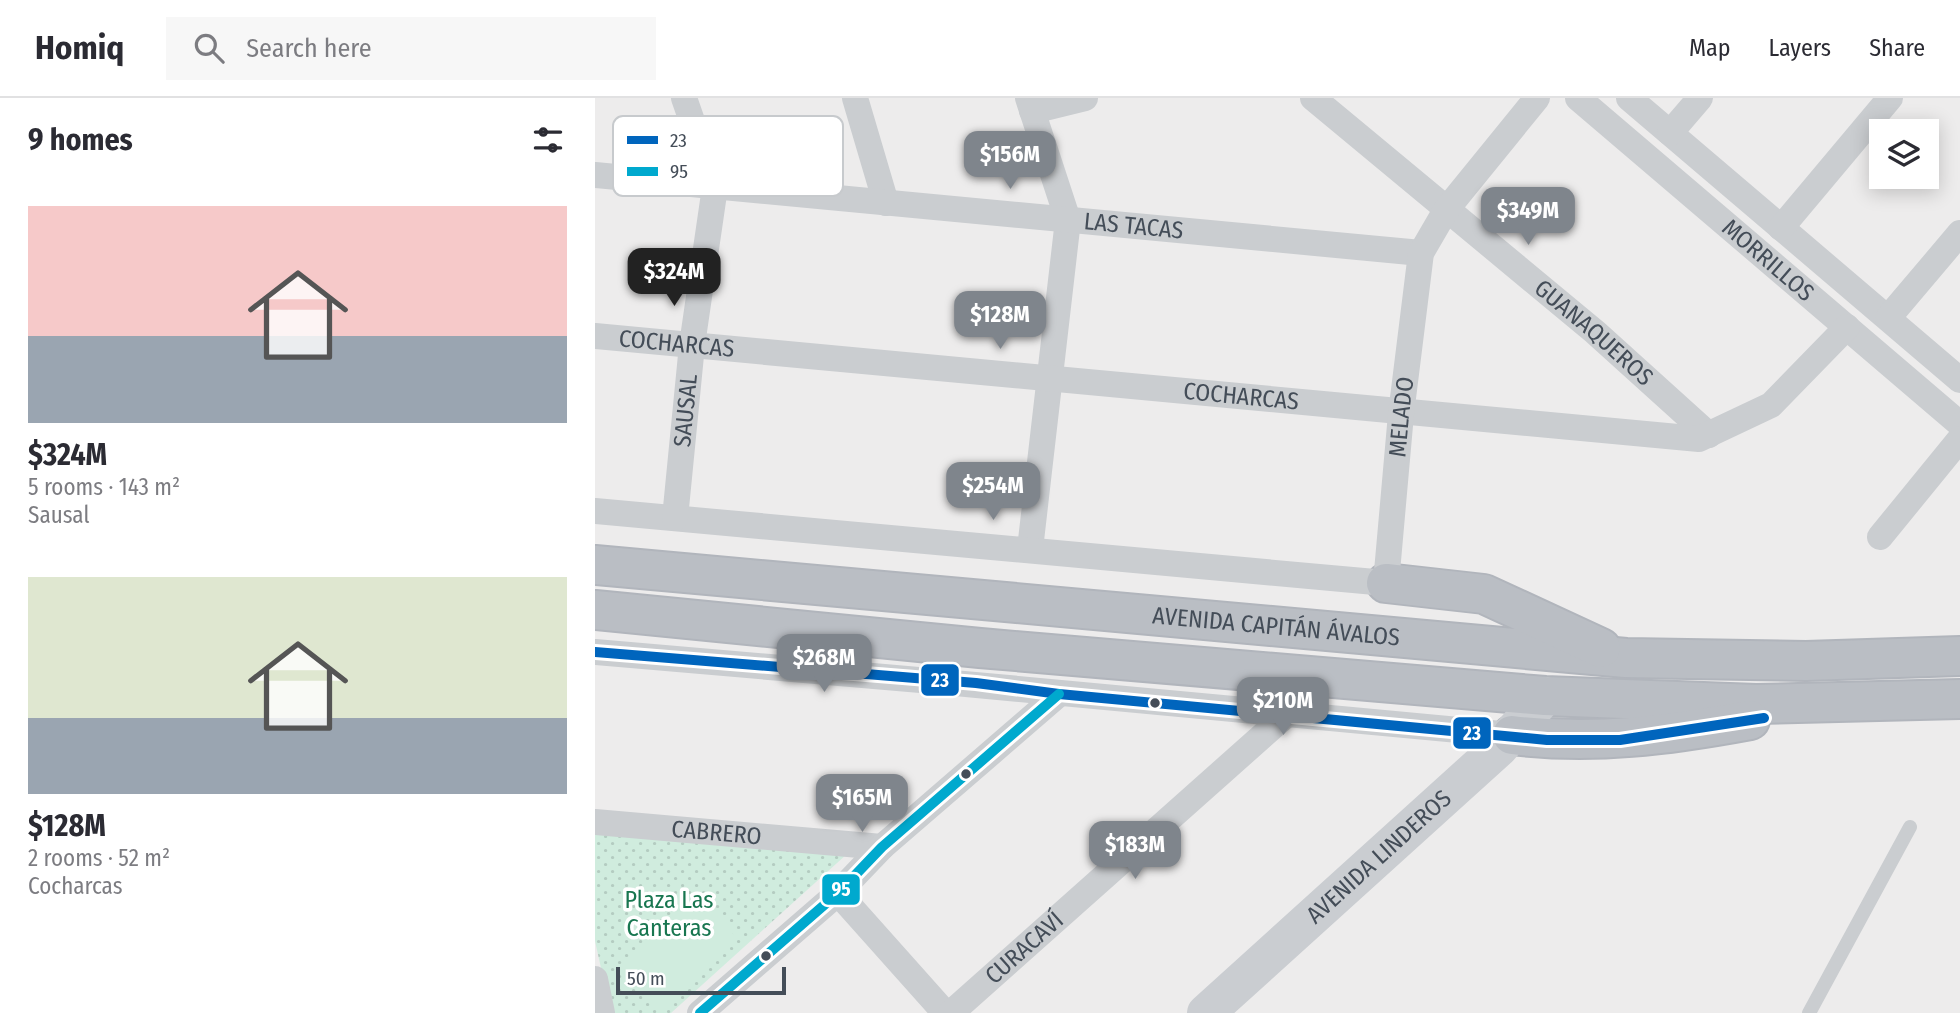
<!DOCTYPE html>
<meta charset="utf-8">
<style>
:root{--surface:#fff;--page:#f7f7f7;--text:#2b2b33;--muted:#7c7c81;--line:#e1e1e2;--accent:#7f858c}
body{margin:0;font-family:"Fira Sans Condensed",sans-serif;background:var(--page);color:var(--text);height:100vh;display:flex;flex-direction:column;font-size:26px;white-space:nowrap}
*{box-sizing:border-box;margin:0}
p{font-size:23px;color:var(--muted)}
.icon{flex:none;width:38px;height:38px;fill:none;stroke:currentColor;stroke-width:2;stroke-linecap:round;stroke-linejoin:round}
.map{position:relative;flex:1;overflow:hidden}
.panel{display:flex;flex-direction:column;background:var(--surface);width:595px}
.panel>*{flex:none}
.fabs{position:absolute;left:1274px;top:21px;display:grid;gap:14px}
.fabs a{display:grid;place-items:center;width:70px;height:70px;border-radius:0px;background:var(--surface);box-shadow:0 4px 18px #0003;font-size:35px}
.scale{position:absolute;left:21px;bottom:18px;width:170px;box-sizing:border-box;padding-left:7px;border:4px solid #444d58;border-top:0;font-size:19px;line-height:24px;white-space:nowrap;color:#444d58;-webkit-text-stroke:5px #fff;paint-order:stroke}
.price{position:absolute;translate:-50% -60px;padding:0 16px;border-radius:14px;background:var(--accent);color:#fff;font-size:23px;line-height:46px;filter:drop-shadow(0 2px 4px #0008)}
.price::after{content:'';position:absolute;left:50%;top:42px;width:21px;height:16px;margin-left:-10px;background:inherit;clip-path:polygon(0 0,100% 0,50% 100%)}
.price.selected{background:#222;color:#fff}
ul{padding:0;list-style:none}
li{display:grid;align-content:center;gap:14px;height:371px;padding:0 28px}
li span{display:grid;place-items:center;height:217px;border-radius:0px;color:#555}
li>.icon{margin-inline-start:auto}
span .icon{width:126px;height:126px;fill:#fffc;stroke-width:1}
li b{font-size:30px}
h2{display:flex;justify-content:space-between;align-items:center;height:84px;padding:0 28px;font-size:30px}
header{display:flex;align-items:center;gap:42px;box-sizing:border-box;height:98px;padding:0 35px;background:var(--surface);border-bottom:2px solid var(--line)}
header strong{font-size:33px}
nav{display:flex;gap:38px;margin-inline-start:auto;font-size:24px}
.search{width:490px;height:63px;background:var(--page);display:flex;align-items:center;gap:18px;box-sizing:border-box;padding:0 24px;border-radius:0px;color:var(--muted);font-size:26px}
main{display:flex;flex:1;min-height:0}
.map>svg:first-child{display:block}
</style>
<header>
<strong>Homiq</strong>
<div class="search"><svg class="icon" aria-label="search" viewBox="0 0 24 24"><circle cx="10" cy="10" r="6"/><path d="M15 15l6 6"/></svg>Search here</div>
<nav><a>Map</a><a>Layers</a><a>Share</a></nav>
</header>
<main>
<section class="panel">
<h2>9 homes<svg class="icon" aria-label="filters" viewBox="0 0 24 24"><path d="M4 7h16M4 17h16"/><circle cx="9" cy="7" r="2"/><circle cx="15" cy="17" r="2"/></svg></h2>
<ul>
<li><span style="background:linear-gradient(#f6c9c9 60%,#9aa5b1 0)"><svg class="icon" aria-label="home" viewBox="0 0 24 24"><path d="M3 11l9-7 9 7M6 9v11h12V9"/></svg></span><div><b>$324M</b><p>5 rooms · 143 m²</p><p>Sausal</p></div></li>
<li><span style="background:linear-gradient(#dfe7d0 65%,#9aa5b1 0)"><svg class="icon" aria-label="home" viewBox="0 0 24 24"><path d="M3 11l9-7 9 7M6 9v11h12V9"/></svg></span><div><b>$128M</b><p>2 rooms · 52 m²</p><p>Cocharcas</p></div></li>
</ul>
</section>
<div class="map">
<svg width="1365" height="915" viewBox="0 0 1365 915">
<defs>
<pattern id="grass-dots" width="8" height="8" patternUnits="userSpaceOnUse" patternTransform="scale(1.75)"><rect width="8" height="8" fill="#d0ecde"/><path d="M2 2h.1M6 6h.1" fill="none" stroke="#b4ccc1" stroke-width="1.8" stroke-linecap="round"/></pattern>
</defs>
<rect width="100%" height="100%" fill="#edecec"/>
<!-- grass -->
<path fill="url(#grass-dots)" d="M 0,735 L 252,756 L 76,915 L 16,915 L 0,843 Z"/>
<!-- garden -->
<path fill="#d0ecde" d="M 101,795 L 143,841 L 65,914 L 23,869 Z"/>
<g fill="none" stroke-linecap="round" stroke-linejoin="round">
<!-- highway casing -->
<g stroke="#b1b5bc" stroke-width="42">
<g id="highway">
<path id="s10" d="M 0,467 L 1031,560 L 1211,563 L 1365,558"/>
<path d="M 791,485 L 889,496 L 1006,550"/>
<path d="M 0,512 L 385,550 L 950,598 L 1161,606 L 1365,601"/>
<path d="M 917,637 C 999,647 1074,637 1155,622"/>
</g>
</g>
<!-- lane -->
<path stroke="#cacdd0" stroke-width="14" d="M 1214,915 L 1315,729"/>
<!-- street -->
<g stroke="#cacdd0" stroke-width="26">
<path d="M 260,0 L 291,105"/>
<path d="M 433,0 L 473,122 L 435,451"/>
<path id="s1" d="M 718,0 L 1000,234 L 1114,337"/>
<path id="s2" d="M 983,0 L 1365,326"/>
<path d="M 1034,0 L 1365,282"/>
<path d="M 437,13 L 490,0"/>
<path d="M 1075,35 L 1105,0"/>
<path id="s3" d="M 0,77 L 826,155"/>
<path d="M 1186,130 L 1295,0"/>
<path d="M 1293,220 L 1365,135"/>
<path id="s4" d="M 0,238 L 1104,341 L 1176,307 L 1252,229"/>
<path id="s5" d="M 0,413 L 791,485 L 806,316 L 826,155 L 851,112 L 942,0"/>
<path id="s6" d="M 80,420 L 97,247 L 120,89 L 89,0"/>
<path d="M 1285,439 L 1365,341"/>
<path d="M 0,554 C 306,579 611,608 917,637"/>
<path id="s7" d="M 0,724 L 287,749"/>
<path d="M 243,795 L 350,915"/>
<path d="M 0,881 L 7,915"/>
<path d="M 105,915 L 243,795 L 287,749 L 464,596"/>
<path id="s8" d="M 356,915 L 692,616"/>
</g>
<!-- secondary -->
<path stroke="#cacdd1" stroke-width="38" id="s9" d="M 611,915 L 904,650 L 950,598"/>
<!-- highway -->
<use href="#highway" stroke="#babec4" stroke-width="38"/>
<!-- bus-1 casing -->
<g stroke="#fff" stroke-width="16">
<path id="bus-1" d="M 0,554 L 381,585 L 464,596 L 952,642 L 1025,642 L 1169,620"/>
</g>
<!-- bus-2 casing -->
<g stroke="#fff" stroke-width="16">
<path id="bus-2" d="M 105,915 L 243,795 L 287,749 L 464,596"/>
</g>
<!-- bus-1 -->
<use href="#bus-1" stroke="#0065bd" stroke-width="10"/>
<!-- bus-2 -->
<use href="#bus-2" stroke="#00a9ce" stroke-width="10"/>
</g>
<!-- markers -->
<g fill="#444d58" stroke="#fff" stroke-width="2.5">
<circle cx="560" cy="605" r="6"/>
<circle cx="371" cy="676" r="6"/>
<circle cx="171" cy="858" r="6"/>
</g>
<g text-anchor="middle" stroke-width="7" stroke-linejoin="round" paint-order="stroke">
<!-- street labels -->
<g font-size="24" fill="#444d58" stroke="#fff">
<text dy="8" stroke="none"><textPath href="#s3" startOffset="541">LAS TACAS</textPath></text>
<text dy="8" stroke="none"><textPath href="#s2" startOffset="250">MORRILLOS</textPath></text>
<text dy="8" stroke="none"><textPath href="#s1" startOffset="366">GUANAQUEROS</textPath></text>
<text dy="8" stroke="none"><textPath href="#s4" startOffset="82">COCHARCAS</textPath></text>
<text dy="8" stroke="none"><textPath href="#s4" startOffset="649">COCHARCAS</textPath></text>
<text dy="8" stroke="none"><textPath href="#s6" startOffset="108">SAUSAL</textPath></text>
<text dy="8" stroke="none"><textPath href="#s5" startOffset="961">MELADO</textPath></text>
<text dy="8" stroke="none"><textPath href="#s10" startOffset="684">AVENIDA CAPITÁN ÁVALOS</textPath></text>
<text dy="8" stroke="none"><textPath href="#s7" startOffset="122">CABRERO</textPath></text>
<text dy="8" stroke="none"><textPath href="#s9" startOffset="233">AVENIDA LINDEROS</textPath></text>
<text dy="8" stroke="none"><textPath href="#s8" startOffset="98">CURACAVÍ</textPath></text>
</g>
<!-- park labels -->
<g font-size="24" fill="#187650" stroke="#fff">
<text x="74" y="810">Plaza Las<tspan x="74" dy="28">Canteras</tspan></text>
</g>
</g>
<!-- legend -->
<rect x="18" y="18" width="230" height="80" rx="10" fill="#fff" stroke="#c7cacd" stroke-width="2"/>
<rect x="32" y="38" width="31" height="8" fill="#0065bd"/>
<rect x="32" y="69" width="31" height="9" fill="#00a9ce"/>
<g font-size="19" fill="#444d58">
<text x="75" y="49">23</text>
<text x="75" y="80">95</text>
</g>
<g stroke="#fff" stroke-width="2.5">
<rect x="325" y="565" width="40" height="34" rx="7" fill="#0065bd"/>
<rect x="857" y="618" width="40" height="34" rx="7" fill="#0065bd"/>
<rect x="226" y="775" width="40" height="33" rx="7" fill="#00a9ce"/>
</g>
<g font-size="19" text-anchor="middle" font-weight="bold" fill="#fff">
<text x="345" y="589">23</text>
<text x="877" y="642">23</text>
<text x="246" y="798">95</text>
</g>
</svg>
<div class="fabs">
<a><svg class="icon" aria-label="layers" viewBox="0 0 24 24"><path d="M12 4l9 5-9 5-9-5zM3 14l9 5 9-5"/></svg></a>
</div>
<div class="scale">50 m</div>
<b class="price" style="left:415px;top:93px">$156M</b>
<b class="price" style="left:933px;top:149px">$349M</b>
<b class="price selected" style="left:79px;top:210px">$324M</b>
<b class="price" style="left:405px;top:253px">$128M</b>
<b class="price" style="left:398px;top:424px">$254M</b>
<b class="price" style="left:229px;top:596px">$268M</b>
<b class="price" style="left:688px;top:639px">$210M</b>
<b class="price" style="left:267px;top:736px">$165M</b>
<b class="price" style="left:540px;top:783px">$183M</b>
</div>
</main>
